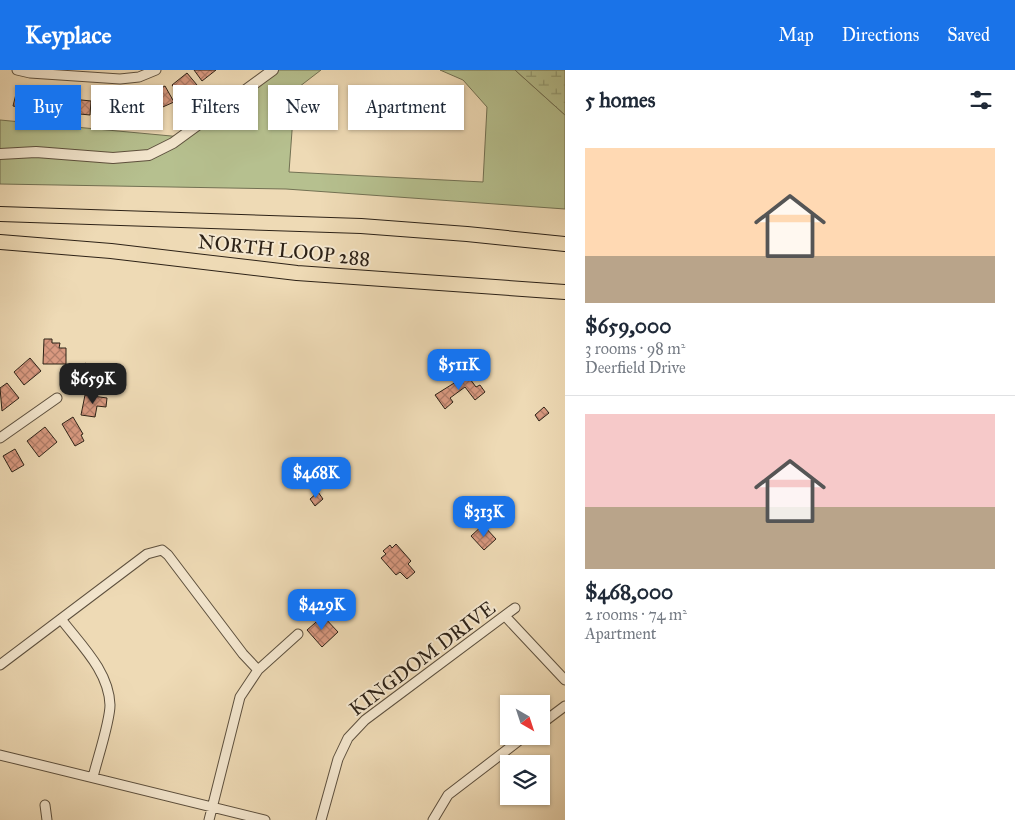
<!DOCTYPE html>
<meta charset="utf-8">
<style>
:root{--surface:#fff;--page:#f2f2f3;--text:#1f2937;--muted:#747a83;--line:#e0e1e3;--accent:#1a73e8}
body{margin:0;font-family:"IM FELL Great Primer",serif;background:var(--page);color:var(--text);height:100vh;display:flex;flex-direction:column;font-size:19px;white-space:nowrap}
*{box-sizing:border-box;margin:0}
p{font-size:16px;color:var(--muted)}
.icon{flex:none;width:28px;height:28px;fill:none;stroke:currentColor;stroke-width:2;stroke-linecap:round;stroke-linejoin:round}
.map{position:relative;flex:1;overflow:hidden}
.panel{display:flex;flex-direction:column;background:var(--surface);width:450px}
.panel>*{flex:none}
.hud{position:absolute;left:15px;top:15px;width:475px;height:45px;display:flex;gap:10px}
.needle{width:32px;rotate:141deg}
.buttons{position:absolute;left:500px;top:625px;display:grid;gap:10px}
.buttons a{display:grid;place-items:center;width:50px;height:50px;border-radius:0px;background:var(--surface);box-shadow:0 1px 4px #0004;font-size:25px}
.price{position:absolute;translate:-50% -42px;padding:0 11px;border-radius:10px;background:var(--accent);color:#fff;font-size:16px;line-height:32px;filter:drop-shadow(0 1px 2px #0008)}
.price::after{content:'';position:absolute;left:50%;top:30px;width:15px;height:11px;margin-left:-8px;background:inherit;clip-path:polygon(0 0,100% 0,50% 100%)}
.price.selected{background:#222;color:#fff}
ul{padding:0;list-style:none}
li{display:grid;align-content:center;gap:10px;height:265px;padding:0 20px}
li+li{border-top:1px solid var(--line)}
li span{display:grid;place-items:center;height:155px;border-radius:0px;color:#555}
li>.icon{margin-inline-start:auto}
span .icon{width:90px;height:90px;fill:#fffc;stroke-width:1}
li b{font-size:21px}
h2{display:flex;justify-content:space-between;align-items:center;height:60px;padding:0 20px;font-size:21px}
.tag{padding:0 18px;border-radius:0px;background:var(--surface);box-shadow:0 1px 4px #0004;font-size:18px;line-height:45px}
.tag.selected{background:var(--accent);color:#fff}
header{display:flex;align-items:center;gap:30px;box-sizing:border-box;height:70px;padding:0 25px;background:var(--accent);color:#fff}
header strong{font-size:24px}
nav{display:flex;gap:28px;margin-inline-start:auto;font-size:18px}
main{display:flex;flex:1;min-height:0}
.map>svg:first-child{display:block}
</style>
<header>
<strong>Keyplace</strong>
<nav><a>Map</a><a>Directions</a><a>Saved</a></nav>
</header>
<main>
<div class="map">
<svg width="565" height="750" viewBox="0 0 565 750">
<defs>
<pattern id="wetland-marsh" width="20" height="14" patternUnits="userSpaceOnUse" patternTransform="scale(1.25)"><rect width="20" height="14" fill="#b6c08f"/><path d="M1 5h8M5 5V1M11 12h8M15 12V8" fill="none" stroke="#949c74"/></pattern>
<pattern id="building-cross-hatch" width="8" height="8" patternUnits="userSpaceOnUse" patternTransform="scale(1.25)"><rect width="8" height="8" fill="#d99980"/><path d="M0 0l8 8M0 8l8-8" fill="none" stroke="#b07c68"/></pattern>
</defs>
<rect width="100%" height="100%" fill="#eedab5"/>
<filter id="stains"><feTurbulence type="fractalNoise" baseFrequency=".004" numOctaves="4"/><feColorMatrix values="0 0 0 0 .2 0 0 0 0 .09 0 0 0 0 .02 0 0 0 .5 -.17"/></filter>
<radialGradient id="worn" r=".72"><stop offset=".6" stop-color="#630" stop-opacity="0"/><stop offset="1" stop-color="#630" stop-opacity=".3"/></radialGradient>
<!-- green -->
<path fill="#b6c08f" stroke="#727153" d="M 273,0 L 321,0 L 295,20 L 289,102 L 483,112 L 487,37 L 463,10 L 440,0 L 515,0 L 565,45 L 565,139 L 286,119 L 0,114 L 0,50 L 182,67 Z"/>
<!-- wetland -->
<path fill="url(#wetland-marsh)" stroke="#727153" d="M 515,0 L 565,0 L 565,45 Z"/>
<!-- building -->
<path fill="url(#building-cross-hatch)" stroke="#2d2217" d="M 194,0 L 216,0 L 202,11 Z
M 187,3 L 197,15 L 182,27 L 172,15 Z
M 165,16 L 174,32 L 156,40 L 148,25 Z
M 17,20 L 37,27 L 34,40 L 13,36 Z
M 45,24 L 64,26 L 62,44 L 43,42 Z
M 124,27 L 143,29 L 144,42 L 125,43 Z
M 109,28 L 119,29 L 117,49 L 97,48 L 98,35 L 108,36 Z
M 72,29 L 91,31 L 90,45 L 70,43 Z
M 44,269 L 52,269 L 52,273 L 60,273 L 59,278 L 66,278 L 66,294 L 43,294 Z
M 30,288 L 41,301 L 24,315 L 14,302 Z
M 86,293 L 94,307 L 83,314 L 74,301 Z
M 467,305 L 476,317 L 480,315 L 485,322 L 475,330 L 465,317 L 450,328 L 453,332 L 445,339 L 435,325 Z
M 7,313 L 19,328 L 2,341 L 0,318 Z
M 85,325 L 107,328 L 106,337 L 97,336 L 95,347 L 81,345 Z
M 544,337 L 549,343 L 539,351 L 535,345 Z
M 73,347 L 83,364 L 81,365 L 84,371 L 75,376 L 62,354 Z
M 45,357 L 57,372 L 39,387 L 27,371 Z
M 15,379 L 24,395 L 12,402 L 3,386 Z
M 318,422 L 323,429 L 315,436 L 310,429 Z
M 483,455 L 496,469 L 484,480 L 471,466 Z
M 396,474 L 411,491 L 408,494 L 415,502 L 407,509 L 400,502 L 396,505 L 381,488 L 386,484 L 383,481 L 390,475 L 392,478 Z
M 323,546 L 338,562 L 322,577 L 307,560 Z"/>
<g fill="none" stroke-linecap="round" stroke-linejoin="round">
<!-- minor casing -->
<g stroke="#5d503e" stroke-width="11">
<path id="minor" d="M 17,0 L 30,3 L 120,9 L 139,7 L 156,0
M 0,368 L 57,328
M 505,546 L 565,610
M 61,549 C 80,574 109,601 110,635 C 110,652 97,690 93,707
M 0,595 L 147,484 L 162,480 L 168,485 L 243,584 L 258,600
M 541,654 L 565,636
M 0,685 L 265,750
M 45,735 L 47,750
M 209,750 L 240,627 L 258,600 L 298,564
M 321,750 L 338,689 L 348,668 L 365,650 L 515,538
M 433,750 L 448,725 L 525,666"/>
</g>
<!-- tertiary casing -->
<g stroke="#5d503e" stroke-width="12">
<path id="tertiary" d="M 0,84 L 36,82 L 113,88 L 149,85 L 173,73 L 273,0"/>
</g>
<!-- trunk casing -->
<g stroke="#2d2217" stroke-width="16">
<path id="trunk" d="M 0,144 L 361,156 L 467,164 L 565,174
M 0,172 L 111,181 L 297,203 L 565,222"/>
</g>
<!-- minor -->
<use href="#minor" stroke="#f4e7cf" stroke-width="9"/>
<!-- tertiary -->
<use href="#tertiary" stroke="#f4e7cf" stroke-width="10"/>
<!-- trunk -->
<use href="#trunk" stroke="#eedab5" stroke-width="14"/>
</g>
<g text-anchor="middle" stroke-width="4" stroke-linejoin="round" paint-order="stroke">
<!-- street labels -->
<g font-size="20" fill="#2d2217" stroke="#f4e7cf">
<text transform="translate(284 180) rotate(6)" y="7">NORTH LOOP 288</text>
<text transform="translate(422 588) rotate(-37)" y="7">KINGDOM DRIVE</text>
</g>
</g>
<rect width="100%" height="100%" filter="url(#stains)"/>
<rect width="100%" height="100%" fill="url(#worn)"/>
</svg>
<div class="buttons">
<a><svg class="needle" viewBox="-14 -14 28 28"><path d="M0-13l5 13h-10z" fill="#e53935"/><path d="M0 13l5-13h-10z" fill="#747a83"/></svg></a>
<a><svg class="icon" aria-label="layers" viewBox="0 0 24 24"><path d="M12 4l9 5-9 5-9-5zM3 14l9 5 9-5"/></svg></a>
</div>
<b class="price" style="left:459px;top:321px">$511K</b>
<b class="price selected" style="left:93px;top:335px">$659K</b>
<b class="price" style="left:316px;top:429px">$468K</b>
<b class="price" style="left:484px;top:468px">$313K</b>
<b class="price" style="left:322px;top:561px">$429K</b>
<div class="hud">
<a class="tag selected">Buy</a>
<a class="tag">Rent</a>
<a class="tag">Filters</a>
<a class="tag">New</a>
<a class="tag">Apartment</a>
</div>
</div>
<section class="panel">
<h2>5 homes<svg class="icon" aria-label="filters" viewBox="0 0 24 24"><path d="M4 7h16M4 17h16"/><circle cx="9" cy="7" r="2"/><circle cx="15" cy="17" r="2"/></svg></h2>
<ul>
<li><span style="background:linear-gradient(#ffd9b3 70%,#b9a48a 0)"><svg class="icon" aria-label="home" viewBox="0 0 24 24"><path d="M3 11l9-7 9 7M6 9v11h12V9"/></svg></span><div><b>$659,000</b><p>3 rooms · 98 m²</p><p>Deerfield Drive</p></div></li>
<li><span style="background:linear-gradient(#f6c9c9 60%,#b9a48a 0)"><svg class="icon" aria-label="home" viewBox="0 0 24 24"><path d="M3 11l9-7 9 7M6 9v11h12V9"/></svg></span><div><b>$468,000</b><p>2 rooms · 74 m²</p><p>Apartment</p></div></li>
</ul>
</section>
</main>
